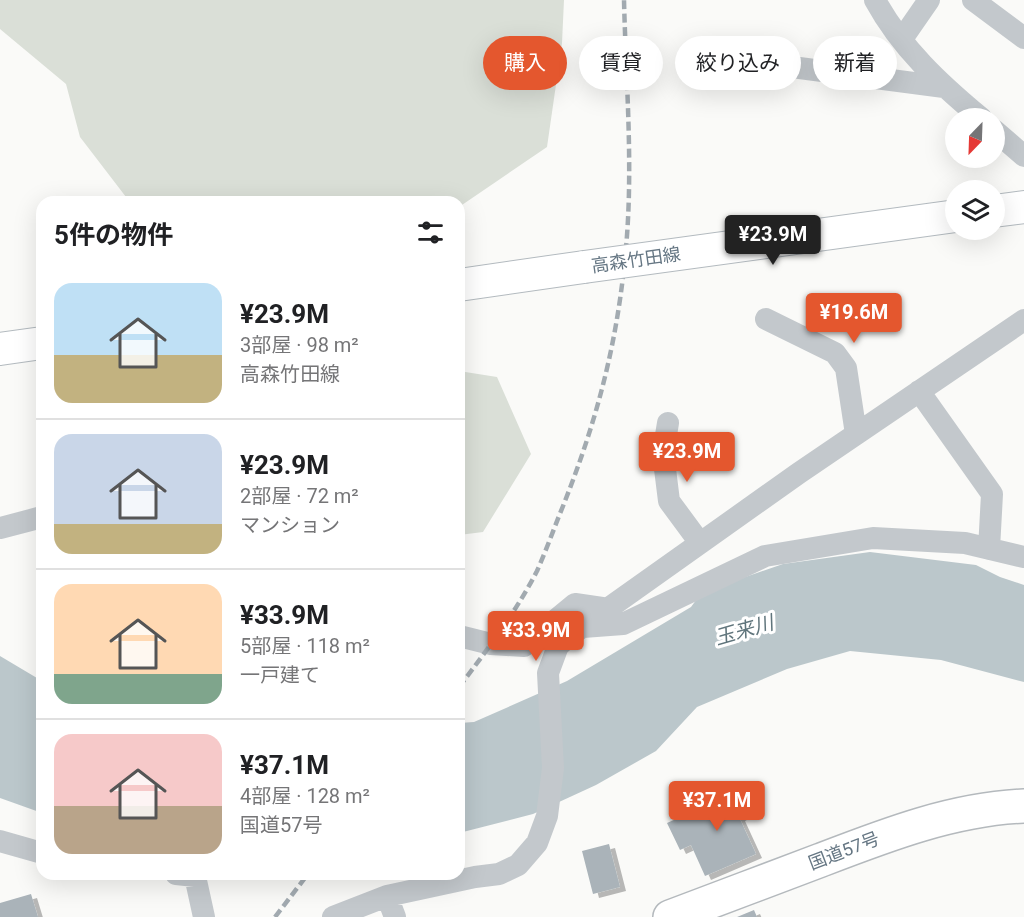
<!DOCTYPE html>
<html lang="ja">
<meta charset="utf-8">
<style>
:root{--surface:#fff;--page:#f2f2f2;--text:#202124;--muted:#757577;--line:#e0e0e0;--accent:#e4572e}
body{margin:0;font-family:Roboto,"Noto Sans JP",sans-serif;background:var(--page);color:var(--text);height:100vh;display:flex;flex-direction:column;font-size:22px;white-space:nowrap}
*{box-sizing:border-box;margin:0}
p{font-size:20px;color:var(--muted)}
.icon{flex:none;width:33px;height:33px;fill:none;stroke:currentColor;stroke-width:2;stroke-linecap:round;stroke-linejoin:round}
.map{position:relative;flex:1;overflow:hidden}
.sheet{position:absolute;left:36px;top:196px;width:429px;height:684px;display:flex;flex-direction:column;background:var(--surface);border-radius:18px;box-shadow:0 6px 24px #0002}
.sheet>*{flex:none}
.banner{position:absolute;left:483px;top:36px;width:450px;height:54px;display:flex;gap:12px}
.needle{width:39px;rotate:203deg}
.fabs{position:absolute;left:945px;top:108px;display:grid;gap:12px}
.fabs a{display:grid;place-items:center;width:60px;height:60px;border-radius:50%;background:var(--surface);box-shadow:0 6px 24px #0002;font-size:30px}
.price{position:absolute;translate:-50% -51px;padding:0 14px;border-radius:6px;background:var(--accent);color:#fff;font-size:20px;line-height:39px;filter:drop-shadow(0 2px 3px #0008)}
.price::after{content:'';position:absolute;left:50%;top:36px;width:18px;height:14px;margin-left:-9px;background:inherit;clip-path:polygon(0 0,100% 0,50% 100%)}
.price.on{background:#222;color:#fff}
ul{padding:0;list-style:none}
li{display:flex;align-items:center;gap:18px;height:150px;padding:0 18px}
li+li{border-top:2px solid var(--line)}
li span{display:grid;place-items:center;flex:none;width:168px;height:120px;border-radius:18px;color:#555}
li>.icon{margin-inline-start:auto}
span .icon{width:72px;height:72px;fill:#fffc;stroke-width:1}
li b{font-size:26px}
h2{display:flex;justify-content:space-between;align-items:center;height:72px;padding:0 18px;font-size:26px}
.pill{padding:0 21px;border-radius:27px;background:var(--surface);box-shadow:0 6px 24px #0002;font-size:21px;line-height:54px}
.pill.on{background:var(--accent);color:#fff}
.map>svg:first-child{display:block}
</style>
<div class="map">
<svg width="1024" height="917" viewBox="0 0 1024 917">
<defs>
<filter id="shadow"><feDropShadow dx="6" dy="4" stdDeviation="0" flood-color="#0004"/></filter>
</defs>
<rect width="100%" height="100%" fill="#fafaf8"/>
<!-- green -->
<path fill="#dadfd7" d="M 0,0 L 564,0 L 562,43 L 547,147 L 459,207 L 459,202 L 137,202 L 126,197 L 80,137 L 66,84 L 0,29 Z
M 459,371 L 497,377 L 531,454 L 483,532 L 459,535 Z"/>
<!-- water -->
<path fill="#bbc7cb" d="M 870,552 L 976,565 L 1000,577 L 1024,585 L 1024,682 L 941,660 L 850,651 L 787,669 L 697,707 L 656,751 L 596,785 L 533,814 L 459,833 L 459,723 L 474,722 L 567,681 L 691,607 L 702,592 L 783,564 Z
M 0,656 L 42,681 L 42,813 L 0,798 Z"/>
<!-- building -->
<path fill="#aab3b9" filter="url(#shadow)" d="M 747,787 L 756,808 L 739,817 L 756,854 L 705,876 L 691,845 L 680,850 L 667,823 Z
M 609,844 L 620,887 L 593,894 L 582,851 Z
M 31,894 L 38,917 L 0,917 L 0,903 Z
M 754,910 L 757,917 L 737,917 Z"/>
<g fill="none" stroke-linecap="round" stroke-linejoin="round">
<!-- secondary casing -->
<g stroke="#b3babf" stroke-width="34">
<path id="secondary" d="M 994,211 L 1024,207
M 459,285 L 584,267
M 0,349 L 42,343"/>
</g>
<!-- highway casing -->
<g stroke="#b4b9bd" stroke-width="36">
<path id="highway" d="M 670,917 C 720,898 771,879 821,860 C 886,835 953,809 1024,806"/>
</g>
<!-- street -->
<path stroke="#c3c8cc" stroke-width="22" d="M 875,0 C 901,48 940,84 981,118
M 973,0 L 1024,38
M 902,39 L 929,0
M 759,49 L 761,63 L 944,87
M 994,130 L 1024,156
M 766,319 L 835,353 L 846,368 L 856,434
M 919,391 L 992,494 L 989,549
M 668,423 L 663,453 L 669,501 L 700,543
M 0,528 L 42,517
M 583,627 L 623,624 L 765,556 L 873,538 L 965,543 L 1024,557
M 459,636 L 491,644 L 524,646 L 575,604 L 609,609
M 0,841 L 42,853
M 176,874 L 195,876 L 204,917
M 387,896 L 395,917
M 333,917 L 387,896 L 475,877 L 499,874 L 518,865 L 537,843 L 547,816 L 553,768 L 548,673 L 558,646 L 568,637 L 799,473 L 1024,320"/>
<!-- secondary -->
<use href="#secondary" stroke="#fff" stroke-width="32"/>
<!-- highway -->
<use href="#highway" stroke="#fff" stroke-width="33"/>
<!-- rail -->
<path stroke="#a2aab0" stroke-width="4.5" stroke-dasharray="9 4.5" stroke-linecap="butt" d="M 459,687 C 487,650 516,612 537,571 C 545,553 552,534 559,516 C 594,430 616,351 625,258 C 634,173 626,85 624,0
M 275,917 L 308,874"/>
<!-- secondary-bridge casing -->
<g stroke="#b3babf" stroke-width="34" stroke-linecap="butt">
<path id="secondary-bridge" d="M 584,267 L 956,216"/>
</g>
<!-- secondary-bridge -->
<use href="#secondary-bridge" stroke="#fff" stroke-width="32"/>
</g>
<g text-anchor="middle" stroke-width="6" stroke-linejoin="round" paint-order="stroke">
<!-- street labels -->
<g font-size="18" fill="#657683" stroke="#fff">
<text transform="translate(636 260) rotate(-8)" y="6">高森竹田線</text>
<text transform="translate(844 851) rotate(-21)" y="6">国道57号</text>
</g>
<!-- water labels -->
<g font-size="20" font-style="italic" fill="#60757c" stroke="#fff">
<text transform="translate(744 630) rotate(-16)" y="7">玉来川</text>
</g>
</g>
</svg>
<div class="fabs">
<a><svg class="needle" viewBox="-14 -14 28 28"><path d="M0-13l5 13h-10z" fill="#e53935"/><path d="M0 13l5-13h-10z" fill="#757577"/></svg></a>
<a><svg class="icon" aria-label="layers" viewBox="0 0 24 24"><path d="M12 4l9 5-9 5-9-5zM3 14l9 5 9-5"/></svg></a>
</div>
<b class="price on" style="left:773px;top:266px">¥23.9M</b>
<b class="price" style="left:854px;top:344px">¥19.6M</b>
<b class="price" style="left:687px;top:483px">¥23.9M</b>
<b class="price" style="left:536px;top:662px">¥33.9M</b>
<b class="price" style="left:717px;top:832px">¥37.1M</b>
<div class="banner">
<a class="pill on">購入</a>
<a class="pill">賃貸</a>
<a class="pill">絞り込み</a>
<a class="pill">新着</a>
</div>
<section class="sheet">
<h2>5件の物件<svg class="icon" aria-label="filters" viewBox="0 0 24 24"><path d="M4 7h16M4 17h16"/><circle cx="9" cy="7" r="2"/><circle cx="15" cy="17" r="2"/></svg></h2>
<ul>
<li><span style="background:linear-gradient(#bfe0f5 60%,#c2b280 0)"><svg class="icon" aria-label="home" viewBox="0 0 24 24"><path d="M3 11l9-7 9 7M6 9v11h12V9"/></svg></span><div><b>¥23.9M</b><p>3部屋 · 98 m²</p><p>高森竹田線</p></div></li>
<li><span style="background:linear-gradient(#c9d6e8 75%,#c2b280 0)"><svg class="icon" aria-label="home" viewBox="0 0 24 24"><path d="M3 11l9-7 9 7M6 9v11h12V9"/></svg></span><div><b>¥23.9M</b><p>2部屋 · 72 m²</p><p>マンション</p></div></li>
<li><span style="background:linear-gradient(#ffd9b3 75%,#7fa58c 0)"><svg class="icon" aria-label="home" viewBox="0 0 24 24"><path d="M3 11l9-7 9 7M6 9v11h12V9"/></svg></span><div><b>¥33.9M</b><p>5部屋 · 118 m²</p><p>一戸建て</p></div></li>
<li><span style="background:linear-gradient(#f6c9c9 60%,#b9a48a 0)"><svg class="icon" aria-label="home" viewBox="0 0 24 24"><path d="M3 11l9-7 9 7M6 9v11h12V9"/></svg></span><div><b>¥37.1M</b><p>4部屋 · 128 m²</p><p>国道57号</p></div></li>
</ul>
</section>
</div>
